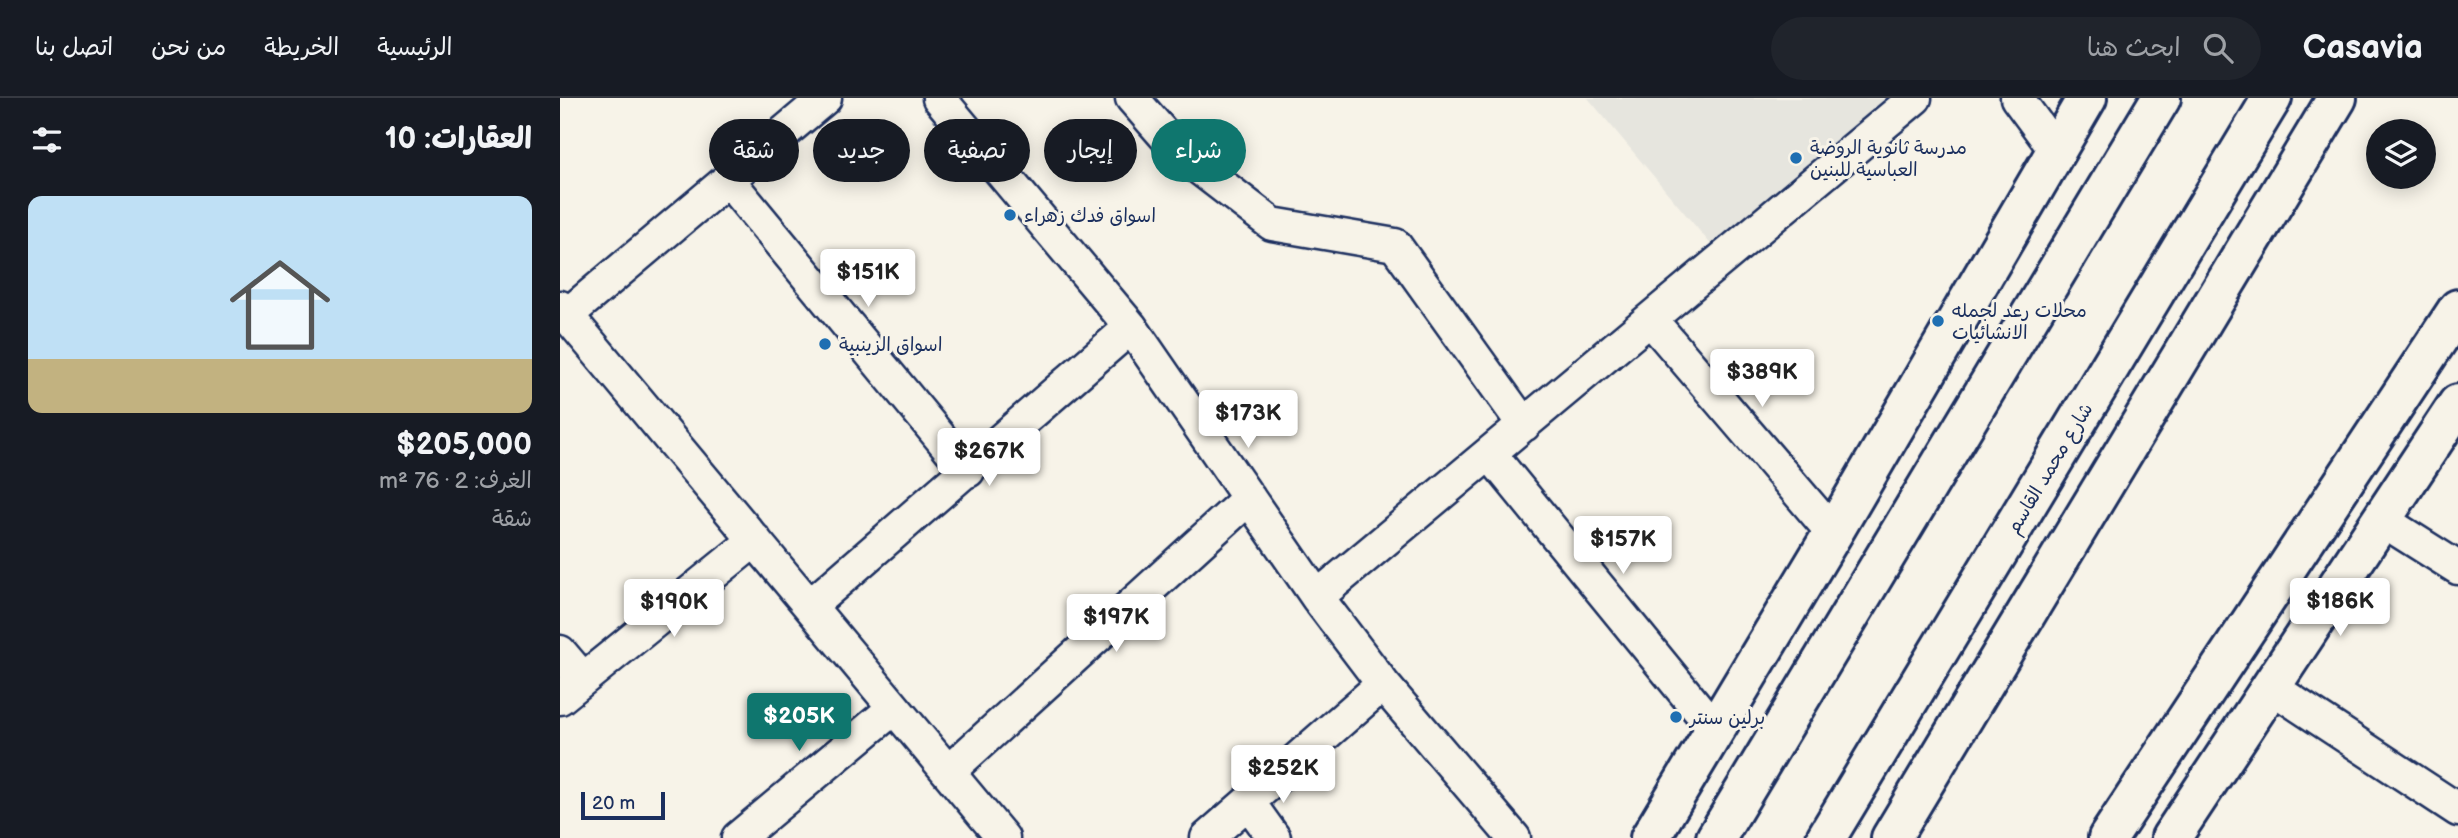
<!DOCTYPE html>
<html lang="ar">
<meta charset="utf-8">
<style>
:root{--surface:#171b24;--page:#20242c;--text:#f1f3f6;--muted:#9ea1a6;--line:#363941;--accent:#0f766e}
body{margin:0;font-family:"Balsamiq Sans","Playpen Sans Arabic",sans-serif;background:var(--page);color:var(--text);direction:rtl;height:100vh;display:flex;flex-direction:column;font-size:26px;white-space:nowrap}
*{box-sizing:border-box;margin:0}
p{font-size:23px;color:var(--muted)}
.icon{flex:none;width:38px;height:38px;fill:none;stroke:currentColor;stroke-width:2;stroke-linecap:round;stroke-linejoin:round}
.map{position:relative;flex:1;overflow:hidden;direction:ltr}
.panel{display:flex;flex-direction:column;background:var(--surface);width:560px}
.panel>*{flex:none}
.banner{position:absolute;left:21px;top:21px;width:665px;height:63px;direction:rtl;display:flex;gap:14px}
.buttons{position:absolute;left:1806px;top:21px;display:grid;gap:14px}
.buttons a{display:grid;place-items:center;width:70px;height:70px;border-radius:50%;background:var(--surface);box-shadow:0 4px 18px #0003;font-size:35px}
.scale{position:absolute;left:21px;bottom:18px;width:84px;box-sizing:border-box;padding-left:7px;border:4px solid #1b2f5e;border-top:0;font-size:19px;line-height:24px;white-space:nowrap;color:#1b2f5e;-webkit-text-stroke:5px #f7f3e8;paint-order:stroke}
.price{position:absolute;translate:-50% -60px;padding:0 16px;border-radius:7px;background:#fff;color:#222;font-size:23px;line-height:46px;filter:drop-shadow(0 2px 4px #0008)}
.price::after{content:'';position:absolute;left:50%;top:42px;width:21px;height:16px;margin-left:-10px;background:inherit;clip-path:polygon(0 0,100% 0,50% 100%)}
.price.active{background:var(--accent);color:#fff}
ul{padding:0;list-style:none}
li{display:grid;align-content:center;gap:14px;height:371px;padding:0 28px}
li span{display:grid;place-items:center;height:217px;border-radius:14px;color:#555}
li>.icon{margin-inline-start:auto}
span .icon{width:126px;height:126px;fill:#fffc;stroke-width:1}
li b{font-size:30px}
h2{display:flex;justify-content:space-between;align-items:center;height:84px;padding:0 28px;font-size:30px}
.chip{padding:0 24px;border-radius:32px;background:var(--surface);box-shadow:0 4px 18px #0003;font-size:24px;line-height:63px}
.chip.active{background:var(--accent);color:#fff}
header{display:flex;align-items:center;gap:42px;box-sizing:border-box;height:98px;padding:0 35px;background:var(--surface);border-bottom:2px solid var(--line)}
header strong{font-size:33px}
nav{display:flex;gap:38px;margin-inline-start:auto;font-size:24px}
.search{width:490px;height:63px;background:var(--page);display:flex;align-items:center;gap:18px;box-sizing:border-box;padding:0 24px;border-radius:38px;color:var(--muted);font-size:26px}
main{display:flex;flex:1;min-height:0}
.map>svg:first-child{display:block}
</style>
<header>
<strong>Casavia</strong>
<div class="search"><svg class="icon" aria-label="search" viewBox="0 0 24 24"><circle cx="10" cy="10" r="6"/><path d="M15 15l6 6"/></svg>ابحث هنا</div>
<nav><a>الرئيسية</a><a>الخريطة</a><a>من نحن</a><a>اتصل بنا</a></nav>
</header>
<main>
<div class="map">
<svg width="1898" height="740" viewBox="0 0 1898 740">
<rect width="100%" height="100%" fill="#f7f3e8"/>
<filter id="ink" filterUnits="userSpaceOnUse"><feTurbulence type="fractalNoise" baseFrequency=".0143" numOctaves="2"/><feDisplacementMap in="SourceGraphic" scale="14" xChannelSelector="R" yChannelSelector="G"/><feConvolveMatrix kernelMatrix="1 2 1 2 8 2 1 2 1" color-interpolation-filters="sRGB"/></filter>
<g filter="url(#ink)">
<!-- built -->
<path fill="#e6e5de" d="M 1028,0 L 1334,0 L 1153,149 Z"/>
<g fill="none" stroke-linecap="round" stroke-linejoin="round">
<!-- minor casing -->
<g stroke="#1b2f5e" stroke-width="37">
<path id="minor" d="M 379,0 L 571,229 L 757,499 L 823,586 L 954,740
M 572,0 L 621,56 L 712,126 L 835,147 L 964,327
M 1457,0 L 1496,53
M 168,82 L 408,373
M 0,209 L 443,740
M 7,217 L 265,0
M 1091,222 L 1273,435
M 930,356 L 1156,633
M 1822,422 L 1898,470
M 757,499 L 1355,0
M 250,508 L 571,229
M 0,554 L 23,581
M 1711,589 L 1898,712
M 0,600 L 195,442
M 388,674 L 689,400
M 689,705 L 714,740
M 178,740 L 334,610
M 647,740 L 823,586"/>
</g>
<!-- major casing -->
<g stroke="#1b2f5e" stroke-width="44">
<path id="major" d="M 1090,740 L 1273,435 L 1527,0
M 1156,740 L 1601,0
M 1266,740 L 1712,0
M 1331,740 L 1777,0
M 1548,740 L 1898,211
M 1611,740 L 1898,306"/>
</g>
<!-- minor -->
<use href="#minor" stroke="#f7f3e8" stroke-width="32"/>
<!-- major -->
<use href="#major" stroke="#f7f3e8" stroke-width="38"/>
</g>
</g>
<!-- markers -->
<g fill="#1f6fb2" stroke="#f7f3e8" stroke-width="2.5">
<circle cx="1236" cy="60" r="7"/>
<circle cx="450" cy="117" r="7"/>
<circle cx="1378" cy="223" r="7"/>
<circle cx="265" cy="246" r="7"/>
<circle cx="1116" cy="619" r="7"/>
</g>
<g text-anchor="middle" stroke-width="6" stroke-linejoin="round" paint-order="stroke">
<!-- poi labels -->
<g font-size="19" fill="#1b2f5e" stroke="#f7f3e8" text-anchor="start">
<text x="1250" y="56">مدرسة ثانوية الروضة<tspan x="1250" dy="22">العباسية للبنين</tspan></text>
<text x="464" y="124">اسواق فدك زهراء</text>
<text x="1392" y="219">محلات رعد لجمله<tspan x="1392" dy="22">الانشائيات</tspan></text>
<text x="279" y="253">اسواق الزينبية</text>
<text x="1130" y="626">برلين سنتر</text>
</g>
<!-- street labels -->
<g font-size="19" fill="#1b2f5e" stroke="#f7f3e8">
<text transform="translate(1489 370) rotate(-59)" y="7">شارع محمد القاسم</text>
</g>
</g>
</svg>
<div class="buttons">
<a><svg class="icon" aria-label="layers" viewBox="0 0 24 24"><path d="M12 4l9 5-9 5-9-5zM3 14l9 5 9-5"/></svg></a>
</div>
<div class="scale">20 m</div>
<b class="price" style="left:308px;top:211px">$151K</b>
<b class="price" style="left:1202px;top:311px">$389K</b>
<b class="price" style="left:688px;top:352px">$173K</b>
<b class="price" style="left:429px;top:390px">$267K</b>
<b class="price" style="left:1063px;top:478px">$157K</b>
<b class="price" style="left:1780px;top:540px">$186K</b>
<b class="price" style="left:114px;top:541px">$190K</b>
<b class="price" style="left:556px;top:556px">$197K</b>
<b class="price active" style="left:239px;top:655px">$205K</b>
<b class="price" style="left:723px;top:707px">$252K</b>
<div class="banner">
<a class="chip active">شراء</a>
<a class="chip">إيجار</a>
<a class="chip">تصفية</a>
<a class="chip">جديد</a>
<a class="chip">شقة</a>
</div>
</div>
<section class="panel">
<h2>العقارات: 10<svg class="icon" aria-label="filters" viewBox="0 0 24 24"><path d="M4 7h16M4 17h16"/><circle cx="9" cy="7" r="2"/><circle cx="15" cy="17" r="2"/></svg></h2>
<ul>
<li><span style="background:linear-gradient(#bfe0f5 75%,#c2b280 0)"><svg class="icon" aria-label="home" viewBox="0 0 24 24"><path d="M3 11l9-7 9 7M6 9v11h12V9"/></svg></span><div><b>$205,000</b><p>الغرف: 2 · 76 m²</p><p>شقة</p></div></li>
</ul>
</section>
</main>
